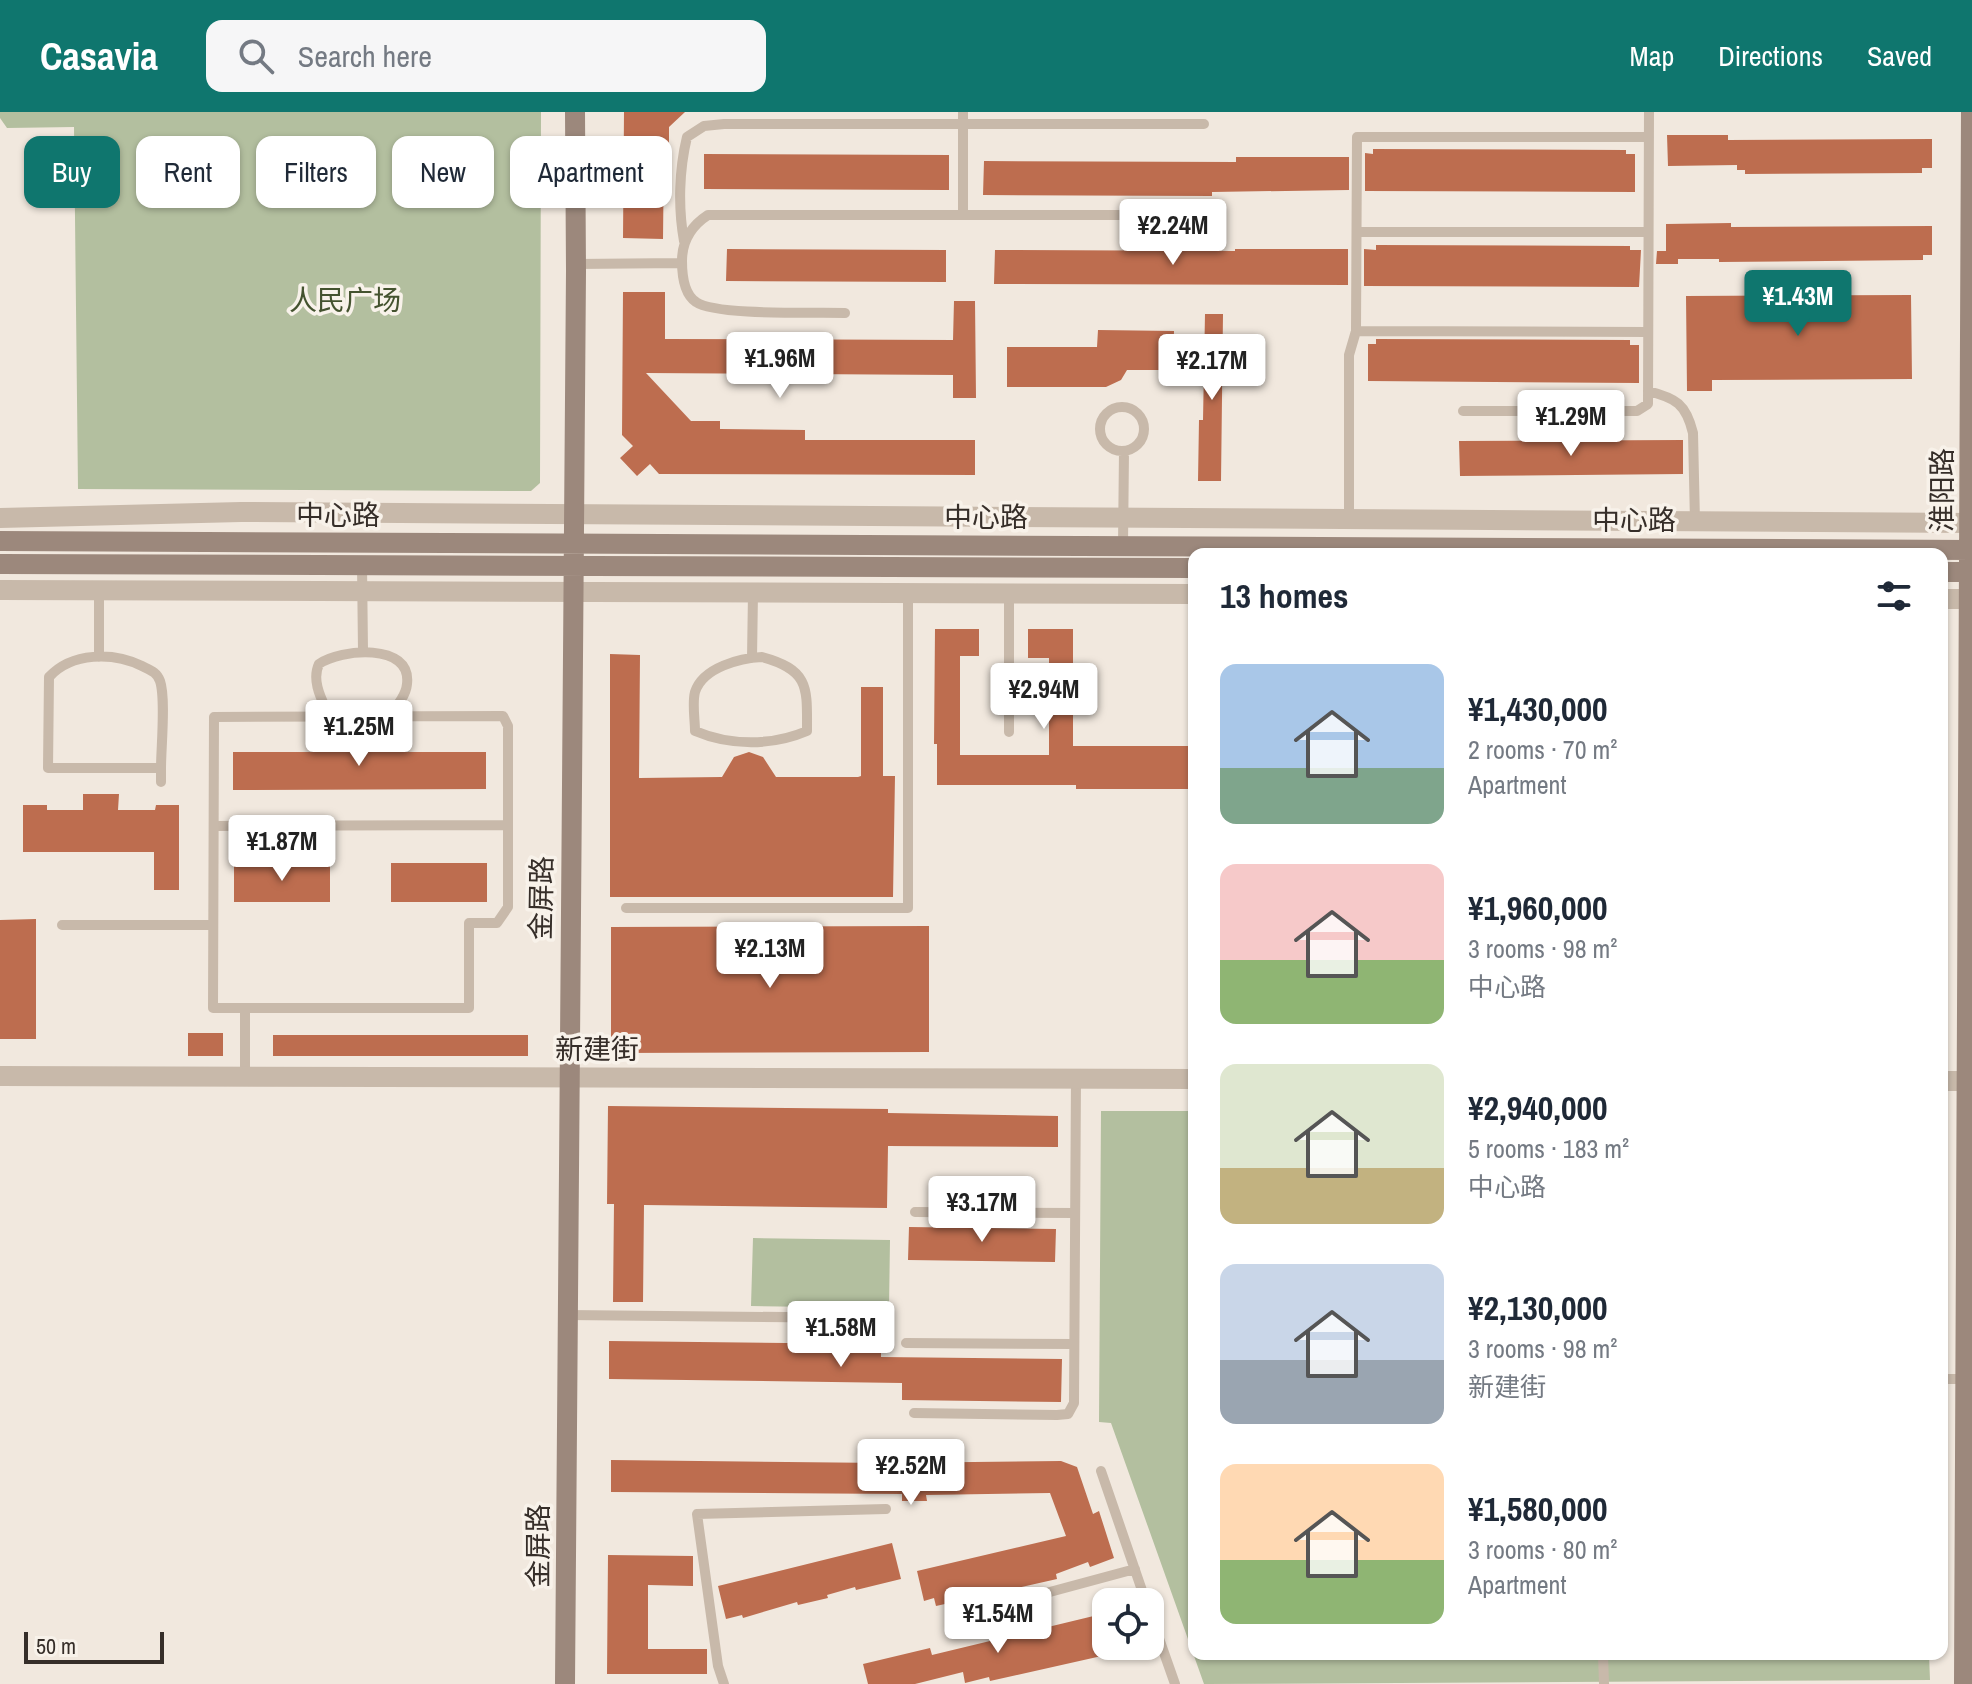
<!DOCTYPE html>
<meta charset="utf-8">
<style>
:root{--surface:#fff;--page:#f6f6f7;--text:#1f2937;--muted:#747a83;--accent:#0f766e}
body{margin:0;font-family:"Archivo Narrow","Noto Sans SC",sans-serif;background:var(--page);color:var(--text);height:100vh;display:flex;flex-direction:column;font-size:30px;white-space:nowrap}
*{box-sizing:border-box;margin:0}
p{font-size:26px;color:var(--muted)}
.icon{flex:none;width:44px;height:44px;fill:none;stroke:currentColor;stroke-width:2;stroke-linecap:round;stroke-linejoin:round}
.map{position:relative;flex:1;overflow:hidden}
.panel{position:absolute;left:1188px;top:436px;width:760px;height:1112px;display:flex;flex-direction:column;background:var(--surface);border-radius:16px;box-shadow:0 2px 6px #0004}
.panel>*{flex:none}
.banner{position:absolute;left:24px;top:24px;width:760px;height:72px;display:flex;gap:16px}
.controls{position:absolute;left:1092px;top:1476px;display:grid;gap:16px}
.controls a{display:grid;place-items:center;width:72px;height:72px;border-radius:16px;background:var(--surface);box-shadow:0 2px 6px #0004;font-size:40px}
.scale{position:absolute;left:24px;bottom:20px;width:140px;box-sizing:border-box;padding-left:8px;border:4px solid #362e29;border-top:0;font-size:22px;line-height:28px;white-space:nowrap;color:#362e29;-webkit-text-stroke:6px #f8f2ea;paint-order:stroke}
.price{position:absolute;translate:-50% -68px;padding:0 18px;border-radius:8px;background:#fff;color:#222;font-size:26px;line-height:52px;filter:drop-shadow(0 2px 4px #0008)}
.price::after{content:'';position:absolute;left:50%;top:48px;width:24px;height:18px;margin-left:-12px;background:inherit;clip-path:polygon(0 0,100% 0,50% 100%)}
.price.on{background:var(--accent);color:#fff}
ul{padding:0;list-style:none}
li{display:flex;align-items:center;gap:24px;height:200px;padding:0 32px}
li span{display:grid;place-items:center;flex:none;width:224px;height:160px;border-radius:16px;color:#555}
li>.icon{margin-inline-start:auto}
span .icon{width:96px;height:96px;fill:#fffc;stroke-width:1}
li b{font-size:34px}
h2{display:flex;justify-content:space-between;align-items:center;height:96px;padding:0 32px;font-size:34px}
.tag{padding:0 28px;border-radius:16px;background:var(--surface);box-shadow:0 2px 6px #0004;font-size:28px;line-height:72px}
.tag.on{background:var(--accent);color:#fff}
header{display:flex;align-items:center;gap:48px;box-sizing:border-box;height:112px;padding:0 40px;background:var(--accent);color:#fff}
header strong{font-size:38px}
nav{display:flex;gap:44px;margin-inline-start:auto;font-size:28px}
.search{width:560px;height:72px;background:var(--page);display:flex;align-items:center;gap:20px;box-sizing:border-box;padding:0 28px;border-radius:16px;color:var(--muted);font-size:30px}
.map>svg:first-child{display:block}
</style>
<header>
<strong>Casavia</strong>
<div class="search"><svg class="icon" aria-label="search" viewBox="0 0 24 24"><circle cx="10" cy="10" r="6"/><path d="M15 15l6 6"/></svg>Search here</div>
<nav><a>Map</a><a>Directions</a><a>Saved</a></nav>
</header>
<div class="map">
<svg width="1972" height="1572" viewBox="0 0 1972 1572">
<rect width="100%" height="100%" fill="#f1e8de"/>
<!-- green -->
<path fill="#b3bf9f" d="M 0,0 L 541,0 L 540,371 L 531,379 L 78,377 L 74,15 L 7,16 L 0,6 Z
M 1101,999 L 1194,999 L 1194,1542 L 1929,1542 L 1930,1568 L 1204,1572 L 1111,1311 L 1099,1310 Z
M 753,1126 L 890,1128 L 889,1196 L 751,1194 Z"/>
<!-- building -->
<path fill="#bd6d4f" d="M 624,0 L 685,0 L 669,15 L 669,34 L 664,34 L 663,127 L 623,126 Z
M 1667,23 L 1728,23 L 1728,28 L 1932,27 L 1932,56 L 1922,56 L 1922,61 L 1745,62 L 1745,58 L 1737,58 L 1737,53 L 1668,54 Z
M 1373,37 L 1626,38 L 1626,42 L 1635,42 L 1635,80 L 1365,79 L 1365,41 L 1373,42 Z
M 704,42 L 949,43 L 949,78 L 704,77 Z
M 1236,45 L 1349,45 L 1349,78 L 1212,80 L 1212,84 L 983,83 L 984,49 L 1236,50 Z
M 1731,111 L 1731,115 L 1932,114 L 1932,143 L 1923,143 L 1923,148 L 1719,150 L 1719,147 L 1678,147 L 1678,152 L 1656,152 L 1657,139 L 1666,139 L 1666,112 Z
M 1376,133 L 1630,134 L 1630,138 L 1641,138 L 1639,175 L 1364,174 L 1364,137 L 1376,138 Z
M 727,137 L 946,138 L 946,170 L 726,169 Z
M 1235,137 L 1348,137 L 1348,173 L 994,172 L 995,138 L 1235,139 Z
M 623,180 L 665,180 L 665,227 L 953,228 L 954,189 L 975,189 L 976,286 L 953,286 L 953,263 L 646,261 L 691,309 L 720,309 L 720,317 L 805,318 L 805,328 L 975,328 L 975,363 L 659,362 L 650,352 L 637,364 L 620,346 L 633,334 L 622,323 Z
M 1911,183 L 1912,267 L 1712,268 L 1712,279 L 1687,279 L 1686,184 Z
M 1205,202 L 1223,202 L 1221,369 L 1198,369 L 1199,308 L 1203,308 Z
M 1098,218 L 1174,219 L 1173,258 L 1127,258 L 1121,268 L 1106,275 L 1007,275 L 1007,235 L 1097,235 Z
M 1376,227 L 1630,228 L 1630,233 L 1639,233 L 1639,271 L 1368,269 L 1368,232 L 1376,232 Z
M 1683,328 L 1683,362 L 1460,364 L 1459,329 Z
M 935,517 L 979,517 L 979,544 L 960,544 L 960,643 L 1049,643 L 1049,546 L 1028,546 L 1028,517 L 1073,517 L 1073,634 L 1194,634 L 1194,677 L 1076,677 L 1076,673 L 937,673 L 937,632 L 934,632 Z
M 610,542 L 640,543 L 639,666 L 722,665 L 734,645 L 749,640 L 763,645 L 776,665 L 858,665 L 861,664 L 861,575 L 883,575 L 883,664 L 895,664 L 893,785 L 610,785 Z
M 380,614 L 380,640 L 486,640 L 486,677 L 233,678 L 233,640 L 338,640 L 338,615 Z
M 83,682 L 119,682 L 118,698 L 155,698 L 156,693 L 179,693 L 179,778 L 154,778 L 154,740 L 23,740 L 23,693 L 47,693 L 47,698 L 83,698 Z
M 330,751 L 330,790 L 234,790 L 234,752 Z
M 391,751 L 487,751 L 487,790 L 391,790 Z
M 36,807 L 36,927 L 0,927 L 0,808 Z
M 929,814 L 929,940 L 611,941 L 611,815 Z
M 188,921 L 223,921 L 223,944 L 188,944 Z
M 273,923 L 528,923 L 528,944 L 273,944 Z
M 608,994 L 888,997 L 888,1001 L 1058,1004 L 1058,1035 L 888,1034 L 887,1096 L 644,1093 L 643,1190 L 613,1190 L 614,1092 L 607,1092 Z
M 909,1115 L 1056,1117 L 1055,1150 L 908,1148 Z
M 609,1229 L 881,1232 L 881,1245 L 1062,1247 L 1061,1290 L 902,1288 L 902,1271 L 609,1267 Z
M 611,1348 L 885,1351 L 1061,1349 L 1077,1355 L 1093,1402 L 1099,1399 L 1114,1446 L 1090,1455 L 1088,1450 L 1056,1462 L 1057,1467 L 936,1494 L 934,1486 L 924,1489 L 917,1459 L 1066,1424 L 1050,1381 L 926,1383 L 927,1389 L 902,1389 L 902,1382 L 611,1380 Z
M 892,1431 L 901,1467 L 856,1478 L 855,1475 L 827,1483 L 828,1486 L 798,1493 L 797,1490 L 743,1506 L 742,1503 L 726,1507 L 718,1474 Z
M 608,1443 L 693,1444 L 693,1474 L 648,1473 L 648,1537 L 707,1537 L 707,1562 L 607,1562 Z
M 1106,1501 L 1106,1543 L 990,1569 L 989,1565 L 965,1571 L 963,1560 L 915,1572 L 868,1572 L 863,1552 L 930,1536 L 932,1543 Z"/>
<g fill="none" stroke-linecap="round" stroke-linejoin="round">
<!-- lane -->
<path stroke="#c8b9aa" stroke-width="10" d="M 963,103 L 963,0
M 1357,120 L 1648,120
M 684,129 C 678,96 679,58 687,25 L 704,14 L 724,12 L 1204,12
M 576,152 L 682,151
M 845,201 C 816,200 716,204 696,190 C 684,182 682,162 682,149 C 682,129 691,114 708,103 L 1189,103
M 1648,220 L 1356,219 L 1357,25 L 1649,25
M 1648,279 C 1676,286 1686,292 1693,321 L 1695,410
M1100 317a22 22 0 1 1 44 0a22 22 0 1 1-44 0Z
M 1463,299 L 1637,299 L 1648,292 L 1649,0
M 1349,407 L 1349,243 L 1356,219
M 1123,433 L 1124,339
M 362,453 L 363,539
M 99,545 L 99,479
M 762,545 C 810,558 807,576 807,619 C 772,634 730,634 695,619 C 695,608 692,591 695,580 C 703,555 741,546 762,545 Z
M 752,546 L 753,481
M 329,604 C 322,588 311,569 319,552 C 340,537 412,530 407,572 C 406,584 396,595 388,605
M 503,604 L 508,614 L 508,795 L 497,811 L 469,811 L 469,896 L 213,896 L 214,605 Z
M 1009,620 L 1009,481
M 161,670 L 161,656 C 161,636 166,586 160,569 C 157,560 150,558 142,554 C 113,540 72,540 49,565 L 48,656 L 161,656
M 214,714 L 508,713
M 626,796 L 908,796 L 908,481
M 62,813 L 213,813
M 245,964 L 245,896
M 915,1100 L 1075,1101
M 567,1203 L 879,1206
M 906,1231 L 1074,1232
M 1942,1267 L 1966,1267
M 914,1301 L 1057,1303 L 1068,1302 L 1074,1291 L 1076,966
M 1101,1359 L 1146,1490
M 1150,1501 L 1175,1572
M 950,1507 L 1135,1457
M 1603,1542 L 1604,1572
M 724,1572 L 718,1554 L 697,1402 L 886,1397"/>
<!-- street -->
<path stroke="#c8b9aa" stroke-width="20" d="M 0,406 L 241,400 L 1972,411
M 0,478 L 1194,482
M 1942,487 L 1972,487
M 0,964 L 1194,967
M 1942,969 L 1967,969"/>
<!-- secondary -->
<path stroke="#9c887c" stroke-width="20" d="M 0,429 L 1972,438
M 0,452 L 1194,456
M 1942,460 L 1972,460
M 565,1572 L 576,159 L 575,0
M 1964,1572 L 1971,0"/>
</g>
<g text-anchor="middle" stroke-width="7" stroke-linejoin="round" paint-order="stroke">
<!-- park labels -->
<g font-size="28" fill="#44532f" stroke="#f8f2ea">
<text x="345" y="198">人民广场</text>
</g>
<!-- street labels -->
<g font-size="28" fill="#362e29" stroke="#f8f2ea">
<text transform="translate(1942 378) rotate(-90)" y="10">淮阳路</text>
<text x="338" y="413">中心路</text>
<text x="986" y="415">中心路</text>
<text x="1634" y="418">中心路</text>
<text transform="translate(541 786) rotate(-89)" y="10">金屏路</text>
<text x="597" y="947">新建街</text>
<text transform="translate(538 1434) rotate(-90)" y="10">金屏路</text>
</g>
</g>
</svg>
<div class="controls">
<a><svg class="icon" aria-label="locate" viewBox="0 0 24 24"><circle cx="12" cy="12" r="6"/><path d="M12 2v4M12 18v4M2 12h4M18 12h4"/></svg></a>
</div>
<div class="scale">50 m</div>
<b class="price" style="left:1173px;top:155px">¥2.24M</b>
<b class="price on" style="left:1798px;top:226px">¥1.43M</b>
<b class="price" style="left:780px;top:288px">¥1.96M</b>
<b class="price" style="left:1212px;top:290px">¥2.17M</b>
<b class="price" style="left:1571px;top:346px">¥1.29M</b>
<b class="price" style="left:1044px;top:619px">¥2.94M</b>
<b class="price" style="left:359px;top:656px">¥1.25M</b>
<b class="price" style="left:282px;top:771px">¥1.87M</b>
<b class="price" style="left:770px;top:878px">¥2.13M</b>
<b class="price" style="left:982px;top:1132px">¥3.17M</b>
<b class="price" style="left:841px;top:1257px">¥1.58M</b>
<b class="price" style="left:911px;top:1395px">¥2.52M</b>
<b class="price" style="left:998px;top:1543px">¥1.54M</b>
<div class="banner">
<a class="tag on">Buy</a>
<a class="tag">Rent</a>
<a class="tag">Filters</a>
<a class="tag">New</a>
<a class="tag">Apartment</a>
</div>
<section class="panel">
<h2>13 homes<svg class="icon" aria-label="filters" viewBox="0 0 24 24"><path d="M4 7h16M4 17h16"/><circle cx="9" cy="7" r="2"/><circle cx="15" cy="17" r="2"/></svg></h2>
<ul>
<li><span style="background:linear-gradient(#a9c7e8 65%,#7fa58c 0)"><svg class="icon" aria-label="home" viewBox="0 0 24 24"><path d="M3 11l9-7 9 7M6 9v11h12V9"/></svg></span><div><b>¥1,430,000</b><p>2 rooms · 70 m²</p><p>Apartment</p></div></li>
<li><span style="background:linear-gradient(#f6c9c9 60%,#8fb573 0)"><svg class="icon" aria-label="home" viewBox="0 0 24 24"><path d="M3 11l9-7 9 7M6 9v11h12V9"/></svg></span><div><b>¥1,960,000</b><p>3 rooms · 98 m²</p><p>中心路</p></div></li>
<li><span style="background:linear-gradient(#dfe7d0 65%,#c2b280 0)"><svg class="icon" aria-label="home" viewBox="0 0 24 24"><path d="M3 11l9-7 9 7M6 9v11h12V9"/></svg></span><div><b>¥2,940,000</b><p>5 rooms · 183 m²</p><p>中心路</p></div></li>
<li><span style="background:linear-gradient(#c9d6e8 60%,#9aa5b1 0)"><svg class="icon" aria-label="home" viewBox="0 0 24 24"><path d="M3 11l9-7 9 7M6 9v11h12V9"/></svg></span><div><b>¥2,130,000</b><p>3 rooms · 98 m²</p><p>新建街</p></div></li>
<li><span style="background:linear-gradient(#ffd9b3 60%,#8fb573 0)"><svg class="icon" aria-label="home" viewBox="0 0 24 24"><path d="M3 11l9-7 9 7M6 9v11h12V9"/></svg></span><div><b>¥1,580,000</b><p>3 rooms · 80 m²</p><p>Apartment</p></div></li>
</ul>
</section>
</div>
